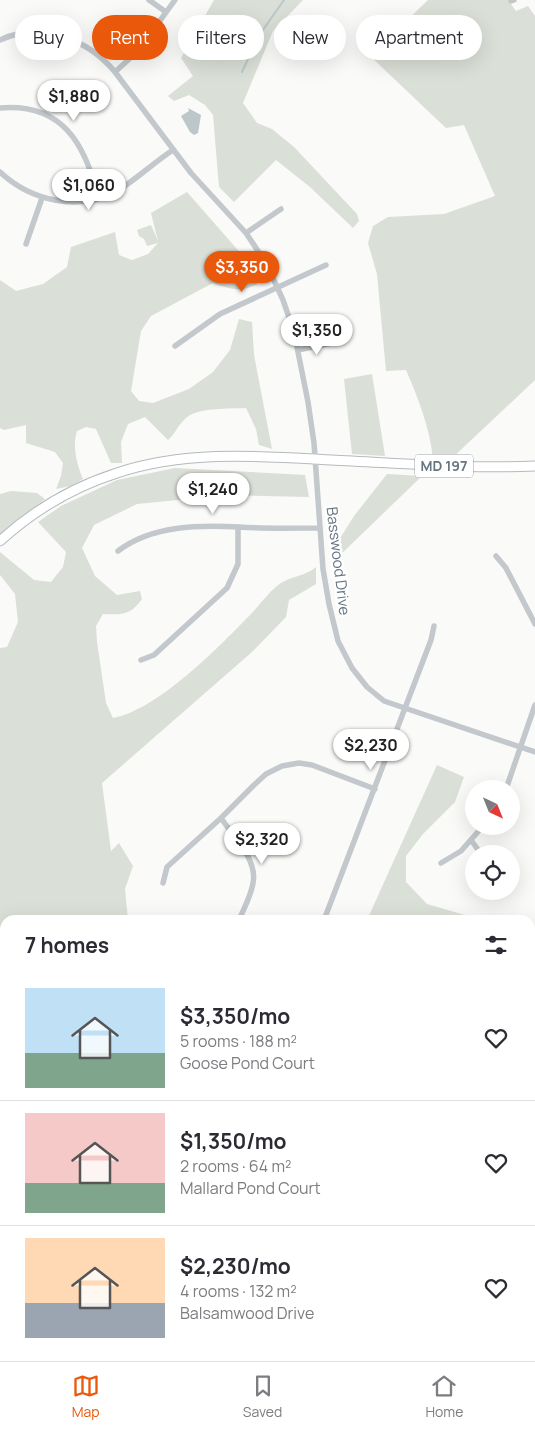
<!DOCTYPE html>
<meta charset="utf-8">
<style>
:root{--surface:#fff;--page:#f2f2f3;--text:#2b2b33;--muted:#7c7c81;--line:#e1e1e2;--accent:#ea580c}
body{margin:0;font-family:Manrope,sans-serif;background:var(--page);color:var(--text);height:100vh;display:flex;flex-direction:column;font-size:19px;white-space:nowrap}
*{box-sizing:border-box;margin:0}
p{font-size:16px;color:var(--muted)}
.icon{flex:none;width:28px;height:28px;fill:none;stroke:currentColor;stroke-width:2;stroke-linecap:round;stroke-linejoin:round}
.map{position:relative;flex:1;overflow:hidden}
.drawer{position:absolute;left:0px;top:915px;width:535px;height:446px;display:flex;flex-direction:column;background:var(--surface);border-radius:15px 15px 0 0;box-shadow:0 5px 20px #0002}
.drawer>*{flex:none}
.guide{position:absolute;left:15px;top:15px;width:505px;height:45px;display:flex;gap:10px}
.needle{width:32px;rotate:137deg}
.buttons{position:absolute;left:465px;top:780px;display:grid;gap:10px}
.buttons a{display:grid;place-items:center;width:55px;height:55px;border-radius:50%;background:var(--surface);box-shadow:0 5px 20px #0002;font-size:25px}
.price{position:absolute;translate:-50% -42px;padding:0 11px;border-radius:18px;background:#fff;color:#222;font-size:16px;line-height:32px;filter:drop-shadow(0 1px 2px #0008)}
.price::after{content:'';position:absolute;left:50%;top:30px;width:15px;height:11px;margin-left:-8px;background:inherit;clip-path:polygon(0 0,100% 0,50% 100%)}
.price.on{background:var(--accent);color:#fff}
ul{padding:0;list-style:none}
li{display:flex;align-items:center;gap:15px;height:125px;padding:0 25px}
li+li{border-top:1px solid var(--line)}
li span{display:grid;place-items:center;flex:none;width:140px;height:100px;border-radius:0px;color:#555}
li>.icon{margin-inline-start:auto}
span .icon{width:60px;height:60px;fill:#fffc;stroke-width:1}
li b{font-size:21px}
h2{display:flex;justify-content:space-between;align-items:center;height:60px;padding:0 25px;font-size:21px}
.pill{padding:0 18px;border-radius:22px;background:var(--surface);box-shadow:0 5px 20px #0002;font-size:18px;line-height:45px}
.pill.on{background:var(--accent);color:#fff}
.menu{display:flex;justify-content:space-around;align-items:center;height:70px;border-top:1px solid var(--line);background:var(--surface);font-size:14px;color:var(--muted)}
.menu a{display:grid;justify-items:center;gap:2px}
.menu .on{color:var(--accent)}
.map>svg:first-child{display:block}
</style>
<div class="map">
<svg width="535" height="1361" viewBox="0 0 535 1361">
<rect width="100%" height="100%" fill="#fafaf8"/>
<!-- green -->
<path fill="#dadfd7" d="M 214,0 L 303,0 L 273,31 L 243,103 L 257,123 L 272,129 L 294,147 L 357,214 L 359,221 L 353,228 L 310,187 L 276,160 L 234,202 L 219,187 L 213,115 L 205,105 L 189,95 L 174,101 L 168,96 L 193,76 L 181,58 Z
M 428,0 L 508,0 L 516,11 L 528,6 L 535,16 L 535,380 L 450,460 L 433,459 C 430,428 418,398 406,370 L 386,371 L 377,274 L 368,243 L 373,226 L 388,217 L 444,214 L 495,196 L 464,125 L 446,128 L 370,56 Z
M 187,192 L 258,273 L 257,284 C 241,293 230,289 213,283 L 151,316 L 141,331 L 131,391 L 139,401 L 153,403 L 189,389 L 213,372 L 230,350 L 239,319 L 252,322 L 254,355 L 272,449 L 259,445 L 256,429 L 246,408 C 231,409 196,407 185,419 C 178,425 175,434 168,440 L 145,417 L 128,424 L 121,442 L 122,463 L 111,463 L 96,429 L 86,427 L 77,431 C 72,446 77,465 83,479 L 71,486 L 56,489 L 61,476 L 63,463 L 55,452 L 26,443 L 26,425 L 4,430 L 0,428 L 0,280 L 16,291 L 43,284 L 67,267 L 71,247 L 115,232 L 119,255 L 132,260 L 148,254 L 158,243 L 147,246 L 144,239 L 139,236 L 137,230 L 151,225 L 158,241 L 151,213 Z
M 372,374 L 385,456 L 352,454 L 344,379 Z
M 175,468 L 305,475 L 309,497 L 229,495 L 137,504 L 94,525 L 82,548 L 95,576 L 117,595 L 140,591 L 142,599 C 131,615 122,615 103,614 L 96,626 L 97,642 L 106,703 L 113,718 C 157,710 218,648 249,616 C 259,606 270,590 281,583 C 292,576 306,576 316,567 L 316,584 L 289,600 L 286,617 L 252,652 L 102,783 L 111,851 L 119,843 L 133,866 L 125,889 L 128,920 L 5,920 L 5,1356 L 530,1356 L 530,1151 L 535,1139 L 535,1361 L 0,1361 L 0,648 L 7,647 L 18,622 L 15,594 L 0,575 L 0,552 L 34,580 L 51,582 L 63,567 L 66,552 L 38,522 L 61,506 L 117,480 Z
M 387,474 L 422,476 L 337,558 L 334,548 L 354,516 Z
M 11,491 L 37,493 L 45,499 L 0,535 L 0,494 Z
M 437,765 L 464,777 L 455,802 L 423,834 L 406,856 L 406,882 L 427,904 L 482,920 L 367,920 Z"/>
<!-- water -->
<path fill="#bbc7cb" d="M 188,108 L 201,115 L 198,133 L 194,135 L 190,132 L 181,116 L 189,111 Z"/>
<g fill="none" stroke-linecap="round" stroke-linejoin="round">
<!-- stream -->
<path stroke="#bbc7cb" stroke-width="2" d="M 242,72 L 258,37 L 284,0"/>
<!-- primary casing -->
<g stroke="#b5babe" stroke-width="11">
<path id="primary" d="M 0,541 C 34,510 73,487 117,473 C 185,450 260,456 331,460 C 399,463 467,469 535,466"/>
</g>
<!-- minor -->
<path stroke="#c3c8cc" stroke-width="5.5" d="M 149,0 L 166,12
M 511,1 L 514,0
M 0,40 C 40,21 88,39 115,72 L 191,173 L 246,233 L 266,263 L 283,300 L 294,332 L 308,402 L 314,443 L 323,569 L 329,604 L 338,641 L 352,668 L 367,687 L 384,701 L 535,752
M 115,72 L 138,51 L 175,0
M 0,108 C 62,103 85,143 98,197
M 0,172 C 31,201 79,212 117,191 C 137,179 153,163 173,150
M 246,233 L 281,209
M 26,244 L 42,198
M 175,346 L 220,314 L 326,265
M 298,350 L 332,343
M 118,551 C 152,525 199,525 239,527 C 266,529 293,528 320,528
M 496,556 L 506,568 L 535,624
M 141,660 L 154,655 L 227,588 L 238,564 L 238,527
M 506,789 L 535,705
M 221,818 C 233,836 258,860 253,883 C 251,896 244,908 239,920
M 471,840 L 481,854
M 441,863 L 461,851 L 483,826
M 163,883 L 167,867 L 221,818 L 254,785 L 266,774 L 282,766 L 299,763 L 312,765 L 375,789
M 324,920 L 431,640 L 434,626
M 530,967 L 532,962
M 530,1079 L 535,1074
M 0,1147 L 5,1148
M 122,1361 L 130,1356
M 314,1361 L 314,1356"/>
<!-- primary -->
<use href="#primary" stroke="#fff" stroke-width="9"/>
</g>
<g text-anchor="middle" stroke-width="5" stroke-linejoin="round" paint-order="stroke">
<!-- shield labels -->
<rect fill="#fff" stroke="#939fa8" stroke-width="1" x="415" y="454.5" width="58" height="23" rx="4"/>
<g font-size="14" font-weight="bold" fill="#657683">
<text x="444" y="471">MD 197</text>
</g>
<!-- street labels -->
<g font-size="15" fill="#657683" stroke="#fff">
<text transform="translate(338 561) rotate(83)" y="5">Basswood Drive</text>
</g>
</g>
</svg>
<div class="buttons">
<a><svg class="needle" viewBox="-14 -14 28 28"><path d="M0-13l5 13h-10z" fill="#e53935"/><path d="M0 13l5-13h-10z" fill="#7c7c81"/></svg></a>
<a><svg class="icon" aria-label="locate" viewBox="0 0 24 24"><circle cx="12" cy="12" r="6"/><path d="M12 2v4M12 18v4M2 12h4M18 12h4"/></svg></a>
</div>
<b class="price" style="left:74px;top:122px">$1,880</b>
<b class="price" style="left:89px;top:211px">$1,060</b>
<b class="price on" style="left:242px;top:293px">$3,350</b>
<b class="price" style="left:317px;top:356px">$1,350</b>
<b class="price" style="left:213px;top:515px">$1,240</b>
<b class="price" style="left:371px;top:771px">$2,230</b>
<b class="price" style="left:262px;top:865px">$2,320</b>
<div class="guide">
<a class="pill">Buy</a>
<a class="pill on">Rent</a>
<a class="pill">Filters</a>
<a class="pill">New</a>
<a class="pill">Apartment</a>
</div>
<section class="drawer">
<h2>7 homes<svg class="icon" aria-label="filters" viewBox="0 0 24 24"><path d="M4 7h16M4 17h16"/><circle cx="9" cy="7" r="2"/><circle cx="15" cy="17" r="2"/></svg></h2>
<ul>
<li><span style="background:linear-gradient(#bfe0f5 65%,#7fa58c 0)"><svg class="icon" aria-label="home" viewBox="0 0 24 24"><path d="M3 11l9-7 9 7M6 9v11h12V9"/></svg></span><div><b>$3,350/mo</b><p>5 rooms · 188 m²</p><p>Goose Pond Court</p></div><svg class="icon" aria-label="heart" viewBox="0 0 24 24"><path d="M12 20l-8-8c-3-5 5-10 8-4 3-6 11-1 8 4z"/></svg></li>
<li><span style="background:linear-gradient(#f6c9c9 70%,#7fa58c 0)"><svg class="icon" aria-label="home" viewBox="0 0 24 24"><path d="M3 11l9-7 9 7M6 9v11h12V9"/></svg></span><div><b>$1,350/mo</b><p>2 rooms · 64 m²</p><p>Mallard Pond Court</p></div><svg class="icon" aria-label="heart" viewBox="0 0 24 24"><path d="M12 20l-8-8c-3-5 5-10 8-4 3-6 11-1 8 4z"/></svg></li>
<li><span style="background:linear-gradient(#ffd9b3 65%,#9aa5b1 0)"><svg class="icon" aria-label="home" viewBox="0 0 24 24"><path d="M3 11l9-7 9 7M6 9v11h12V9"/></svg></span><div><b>$2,230/mo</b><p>4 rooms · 132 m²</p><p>Balsamwood Drive</p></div><svg class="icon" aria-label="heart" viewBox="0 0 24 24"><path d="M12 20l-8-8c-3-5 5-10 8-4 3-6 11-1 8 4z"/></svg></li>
</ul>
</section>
</div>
<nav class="menu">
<a class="on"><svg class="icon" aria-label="map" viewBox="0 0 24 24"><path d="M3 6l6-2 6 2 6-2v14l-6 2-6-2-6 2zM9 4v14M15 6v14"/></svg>Map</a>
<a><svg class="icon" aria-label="saved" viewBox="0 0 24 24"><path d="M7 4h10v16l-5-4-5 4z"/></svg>Saved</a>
<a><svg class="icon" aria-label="home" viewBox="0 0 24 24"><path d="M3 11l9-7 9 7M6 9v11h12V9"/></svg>Home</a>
</nav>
